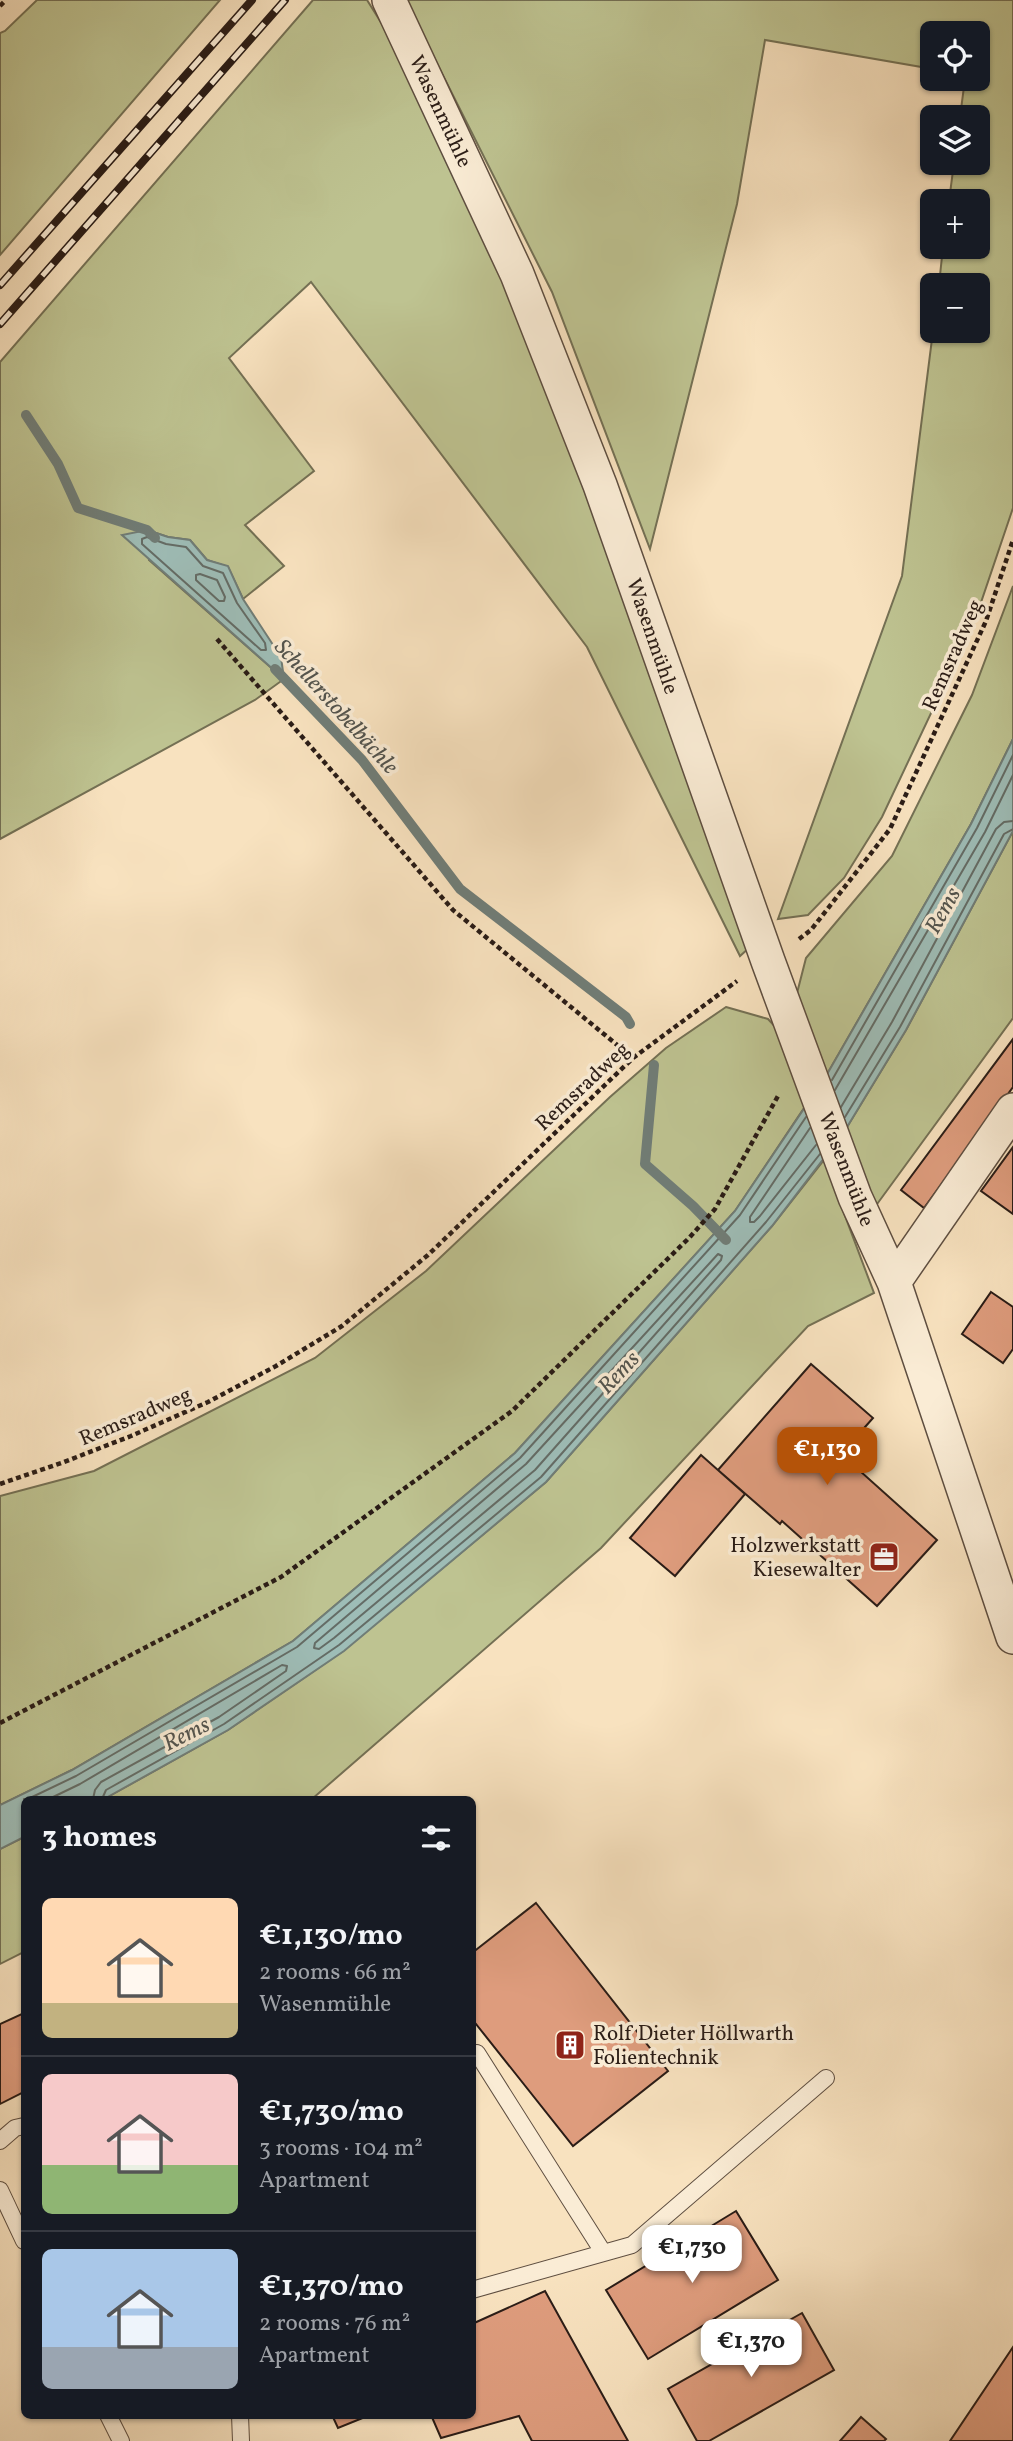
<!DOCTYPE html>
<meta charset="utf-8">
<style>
:root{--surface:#171b24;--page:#20242c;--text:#f1f3f6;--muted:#9ea1a6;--line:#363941;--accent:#b45309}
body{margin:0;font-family:Vollkorn,serif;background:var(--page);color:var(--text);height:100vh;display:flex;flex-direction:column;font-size:26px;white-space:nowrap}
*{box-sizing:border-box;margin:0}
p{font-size:23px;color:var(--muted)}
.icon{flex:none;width:38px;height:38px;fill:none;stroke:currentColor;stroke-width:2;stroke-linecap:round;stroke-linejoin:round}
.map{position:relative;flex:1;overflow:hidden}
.panel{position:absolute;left:21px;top:1796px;width:455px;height:623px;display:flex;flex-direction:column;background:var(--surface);border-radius:10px;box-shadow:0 2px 5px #0004}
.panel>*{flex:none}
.controls{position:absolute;left:920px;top:21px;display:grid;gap:14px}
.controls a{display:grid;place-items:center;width:70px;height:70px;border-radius:10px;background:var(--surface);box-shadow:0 2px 5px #0004;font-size:35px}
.price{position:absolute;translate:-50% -60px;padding:0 16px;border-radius:14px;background:#fff;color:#222;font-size:23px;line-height:46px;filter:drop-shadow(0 2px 4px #0008)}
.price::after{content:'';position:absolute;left:50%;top:42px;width:21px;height:16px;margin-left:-10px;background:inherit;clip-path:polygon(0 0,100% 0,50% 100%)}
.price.selected{background:var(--accent);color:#fff}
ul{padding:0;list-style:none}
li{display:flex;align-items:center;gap:21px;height:175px;padding:0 21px}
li+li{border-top:2px solid var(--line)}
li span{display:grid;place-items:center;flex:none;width:196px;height:140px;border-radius:10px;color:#555}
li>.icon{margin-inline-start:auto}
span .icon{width:84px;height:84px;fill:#fffc;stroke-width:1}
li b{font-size:30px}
h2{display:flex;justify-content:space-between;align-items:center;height:84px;padding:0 21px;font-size:30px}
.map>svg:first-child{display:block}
</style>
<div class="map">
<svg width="1013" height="2441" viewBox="0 0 1013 2441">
<rect width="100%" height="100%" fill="#f8e2bf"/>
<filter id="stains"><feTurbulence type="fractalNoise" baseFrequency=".00286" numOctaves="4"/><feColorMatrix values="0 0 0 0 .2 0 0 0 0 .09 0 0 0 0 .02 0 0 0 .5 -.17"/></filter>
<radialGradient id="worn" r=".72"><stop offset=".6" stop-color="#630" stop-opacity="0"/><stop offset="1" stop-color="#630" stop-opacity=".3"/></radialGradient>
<!-- green -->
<path fill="#bec391" stroke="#747054" stroke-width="2" d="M 37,0 L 220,0 L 0,255 L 0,33 L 5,31 Z
M 313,0 L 367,0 L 387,32 L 506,274 L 750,947 L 740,956 L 587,647 L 311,282 L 229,358 L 314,471 L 245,525 L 284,566 L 243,599 L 228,567 L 207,560 L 190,540 L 168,537 L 147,530 L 149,560 L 284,679 L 255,700 L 0,839 L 0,362 Z
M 405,0 L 1013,0 L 1013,508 L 975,620 L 882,817 L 844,878 L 808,915 L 778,919 L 902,576 L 933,331 L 978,331 L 978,285 L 939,285 L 943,247 L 978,247 L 978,201 L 949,201 L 954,163 L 978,163 L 978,117 L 960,117 L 965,79 L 978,79 L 978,33 L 933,33 L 933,69 L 765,40 L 737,204 L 650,549 L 552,292 Z
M 1013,586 L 1013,739 L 971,824 L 826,1076 L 795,1001 L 806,958 L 892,856 L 972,695 Z
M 1013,831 L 1013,1018 L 872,1211 L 844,1132 L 906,1030 Z
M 726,1007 L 768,1019 L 780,1032 L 808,1102 L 735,1211 L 515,1453 L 293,1641 L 72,1770 L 0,1805 L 0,1496 L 94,1471 L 315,1358 L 426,1271 L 610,1097 L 666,1048 Z
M 824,1160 L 874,1293 L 808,1326 L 601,1548 L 312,1799 L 104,1799 L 228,1730 L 343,1651 L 546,1482 L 772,1226 Z
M 24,1837 L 24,1952 L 0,1964 L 0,1849 Z"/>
<!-- water -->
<path fill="#9ebdb7" stroke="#707d77" stroke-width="2" d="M 147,530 L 168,537 L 190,540 L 207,560 L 228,566 L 243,599 L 281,657 L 284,679 L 122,535 Z
M 1013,739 L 1013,831 L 906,1030 L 844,1132 L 772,1226 L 546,1482 L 344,1651 L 228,1730 L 104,1799 L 24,1799 L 24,1837 L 0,1849 L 0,1805 L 72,1770 L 293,1641 L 515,1453 L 735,1211 L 826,1076 L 971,824 Z"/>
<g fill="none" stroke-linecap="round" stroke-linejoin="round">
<!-- shore -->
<path stroke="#646c66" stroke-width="2" d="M 147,537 L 166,544 L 186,547 L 203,566 L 223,573 L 237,603 L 265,643 L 266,650 L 261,650 L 142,544 L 142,539 Z
M 200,574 L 217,580 L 225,597 L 224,601 L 219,601 L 196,580 L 196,575 Z
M 832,1080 L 977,828 L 1013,755
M 835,1090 L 985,832 L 1013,775
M 841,1107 L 892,1022 L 996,829 L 1004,822 L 1013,821
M 845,1117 L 900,1027 L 1004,834 L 1013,829
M 810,1128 L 750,1217 L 750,1222 L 754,1222 L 760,1216 L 816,1145
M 718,1254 L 722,1256 L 721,1260 L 535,1470 L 334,1638 L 319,1649 L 314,1648 L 315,1643 L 526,1464 Z
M 28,1799 L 76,1776 L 297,1647 L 520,1458 L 740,1215 L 806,1117
M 49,1799 L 80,1784 L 282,1665 L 287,1666 L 286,1671 L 219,1717 L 101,1782 L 95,1790 L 93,1799
M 102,1799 L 106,1790 L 224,1724 L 339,1645 L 541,1477 L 766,1222 L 820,1154"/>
<!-- stream -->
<path stroke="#707d77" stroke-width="10" d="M 26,415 L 58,464 L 78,508 L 147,530 L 155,538
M 275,669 L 362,760 L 460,889 L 626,1017 L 630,1024
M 654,1065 L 645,1164 L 693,1206 L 726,1240"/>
</g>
<!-- building -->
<path fill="#de9c7d" stroke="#2a1c16" stroke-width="2" d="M 1013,1039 L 1013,1087 L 924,1208 L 901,1190 Z
M 1013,1147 L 1013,1214 L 981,1191 Z
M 991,1292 L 1013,1307 L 1013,1349 L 1003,1363 L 962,1334 Z
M 811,1364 L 873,1418 L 841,1454 L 937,1540 L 877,1606 L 782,1521 L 780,1524 L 718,1470 Z
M 701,1455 L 745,1494 L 675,1576 L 630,1538 Z
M 536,1903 L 668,2071 L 573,2146 L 472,2019 L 472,1953 Z
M 24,2013 L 24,2092 L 0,2104 L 0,2024 Z
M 736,2211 L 778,2280 L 648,2359 L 606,2290 Z
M 545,2291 L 628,2441 L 532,2441 L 519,2416 L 441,2438 L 431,2415 L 472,2415 L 472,2324 Z
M 802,2313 L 834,2370 L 709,2441 L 697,2441 L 668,2389 Z
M 1013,2347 L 1013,2441 L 950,2441 Z
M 332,2415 L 370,2415 L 338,2428 Z
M 861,2417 L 886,2439 L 884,2441 L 840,2441 Z"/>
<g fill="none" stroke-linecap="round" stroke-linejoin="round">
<!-- service casing -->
<g stroke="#5e4e40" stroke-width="18">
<path id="service" d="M 477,2053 L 603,2252
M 0,2141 L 15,2128 L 24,2126
M 0,2190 L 24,2241
M 472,2290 L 632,2245 L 826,2078
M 108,2415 L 121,2441
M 240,2415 L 241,2441"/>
</g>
<!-- minor casing -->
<g stroke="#5e4e40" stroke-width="36">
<path id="minor" d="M 389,0 L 517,274 L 600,485 L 768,961 L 855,1197 L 894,1282 L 1013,1637
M 894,1282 L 1013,1110"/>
</g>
<!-- path -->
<path stroke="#2a1c16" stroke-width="4.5" stroke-dasharray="5 3.5" stroke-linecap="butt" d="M 0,6 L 6,0
M 217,639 L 453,910 L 633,1058
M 799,939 L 811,930 L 890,829 L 986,621 L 1013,540
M 0,1484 L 64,1462 L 131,1436 L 208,1402 L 276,1366 L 342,1326 L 428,1255 L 633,1058 L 737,981
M 0,1723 L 281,1577 L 512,1411 L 689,1238 L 715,1209 L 778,1096"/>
<!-- service -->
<use href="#service" stroke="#faecd5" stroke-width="16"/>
<!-- minor -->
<use href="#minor" stroke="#faecd5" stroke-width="33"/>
<!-- rail casing -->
<g stroke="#2a1c16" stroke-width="8">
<path id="rail" d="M 0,285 L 252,0
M 0,324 L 285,0"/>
</g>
<!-- rail -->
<use href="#rail" stroke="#faecd5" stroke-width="5" stroke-dasharray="16" stroke-linecap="butt"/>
</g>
<!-- icons -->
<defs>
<g id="office-square" transform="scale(1.575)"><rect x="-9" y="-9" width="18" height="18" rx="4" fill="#8f2418" stroke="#faecd5"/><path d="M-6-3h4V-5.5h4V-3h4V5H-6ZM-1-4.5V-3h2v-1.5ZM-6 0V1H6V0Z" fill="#fff"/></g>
<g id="building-square" transform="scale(1.575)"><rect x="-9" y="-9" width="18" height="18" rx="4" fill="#8f2418" stroke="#faecd5"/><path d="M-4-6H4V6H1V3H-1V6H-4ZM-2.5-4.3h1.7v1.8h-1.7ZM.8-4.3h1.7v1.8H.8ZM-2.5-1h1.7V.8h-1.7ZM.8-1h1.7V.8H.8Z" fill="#fff"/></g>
</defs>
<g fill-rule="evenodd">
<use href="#office-square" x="884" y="1557"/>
<use href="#building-square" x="570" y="2045"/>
</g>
<g text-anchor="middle" stroke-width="7" stroke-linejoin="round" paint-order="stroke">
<!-- street labels -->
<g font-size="21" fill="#2a1c16" stroke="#faecd5">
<text transform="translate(441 111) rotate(65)" y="7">Wasenmühle</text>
<text transform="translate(653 636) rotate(71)" y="7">Wasenmühle</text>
<text transform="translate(952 655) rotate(-66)" y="7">Remsradweg</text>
<text transform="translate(582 1086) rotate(-43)" y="7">Remsradweg</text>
<text transform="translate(847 1169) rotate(69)" y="7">Wasenmühle</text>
<text transform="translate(135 1416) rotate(-23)" y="7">Remsradweg</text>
</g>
<!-- poi labels -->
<g font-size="21" fill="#2a1c16" stroke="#faecd5" text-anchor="end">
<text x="861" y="1552">Holzwerkstatt<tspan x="861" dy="24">Kiesewalter</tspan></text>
<text x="593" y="2040" text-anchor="start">Rolf Dieter Höllwarth<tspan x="593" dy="24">Folientechnik</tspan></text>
</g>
<!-- water labels -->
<g font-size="23" font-style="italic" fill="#53544e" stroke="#faecd5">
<text transform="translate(337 706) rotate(48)" y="8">Schellerstobelbächle</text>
<text transform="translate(942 910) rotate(-61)" y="8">Rems</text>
<text transform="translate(618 1372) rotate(-47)" y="8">Rems</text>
<text transform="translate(186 1733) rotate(-27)" y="8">Rems</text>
</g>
</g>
<rect width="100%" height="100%" filter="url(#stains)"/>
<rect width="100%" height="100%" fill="url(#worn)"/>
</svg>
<div class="controls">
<a><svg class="icon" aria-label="locate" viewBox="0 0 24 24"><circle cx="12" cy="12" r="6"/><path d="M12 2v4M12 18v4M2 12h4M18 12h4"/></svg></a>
<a><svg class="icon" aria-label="layers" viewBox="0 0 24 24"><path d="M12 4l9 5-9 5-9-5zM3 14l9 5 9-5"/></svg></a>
<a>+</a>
<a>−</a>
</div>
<b class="price selected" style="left:827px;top:1487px">€1,130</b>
<b class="price" style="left:692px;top:2285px">€1,730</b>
<b class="price" style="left:751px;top:2379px">€1,370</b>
<section class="panel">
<h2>3 homes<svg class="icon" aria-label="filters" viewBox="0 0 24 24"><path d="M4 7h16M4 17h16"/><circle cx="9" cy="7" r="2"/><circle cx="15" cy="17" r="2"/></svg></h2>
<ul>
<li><span style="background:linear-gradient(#ffd9b3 75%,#c2b280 0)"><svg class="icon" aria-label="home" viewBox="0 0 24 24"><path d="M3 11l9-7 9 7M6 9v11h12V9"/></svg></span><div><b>€1,130/mo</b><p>2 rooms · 66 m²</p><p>Wasenmühle</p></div></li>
<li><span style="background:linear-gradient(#f6c9c9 65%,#8fb573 0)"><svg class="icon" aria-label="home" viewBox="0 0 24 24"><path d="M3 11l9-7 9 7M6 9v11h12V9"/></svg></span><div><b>€1,730/mo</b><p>3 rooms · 104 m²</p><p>Apartment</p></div></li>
<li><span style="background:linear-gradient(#a9c7e8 70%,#9aa5b1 0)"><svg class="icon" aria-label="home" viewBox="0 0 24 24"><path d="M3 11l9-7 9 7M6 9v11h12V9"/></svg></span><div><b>€1,370/mo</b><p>2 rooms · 76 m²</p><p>Apartment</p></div></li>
</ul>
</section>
</div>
